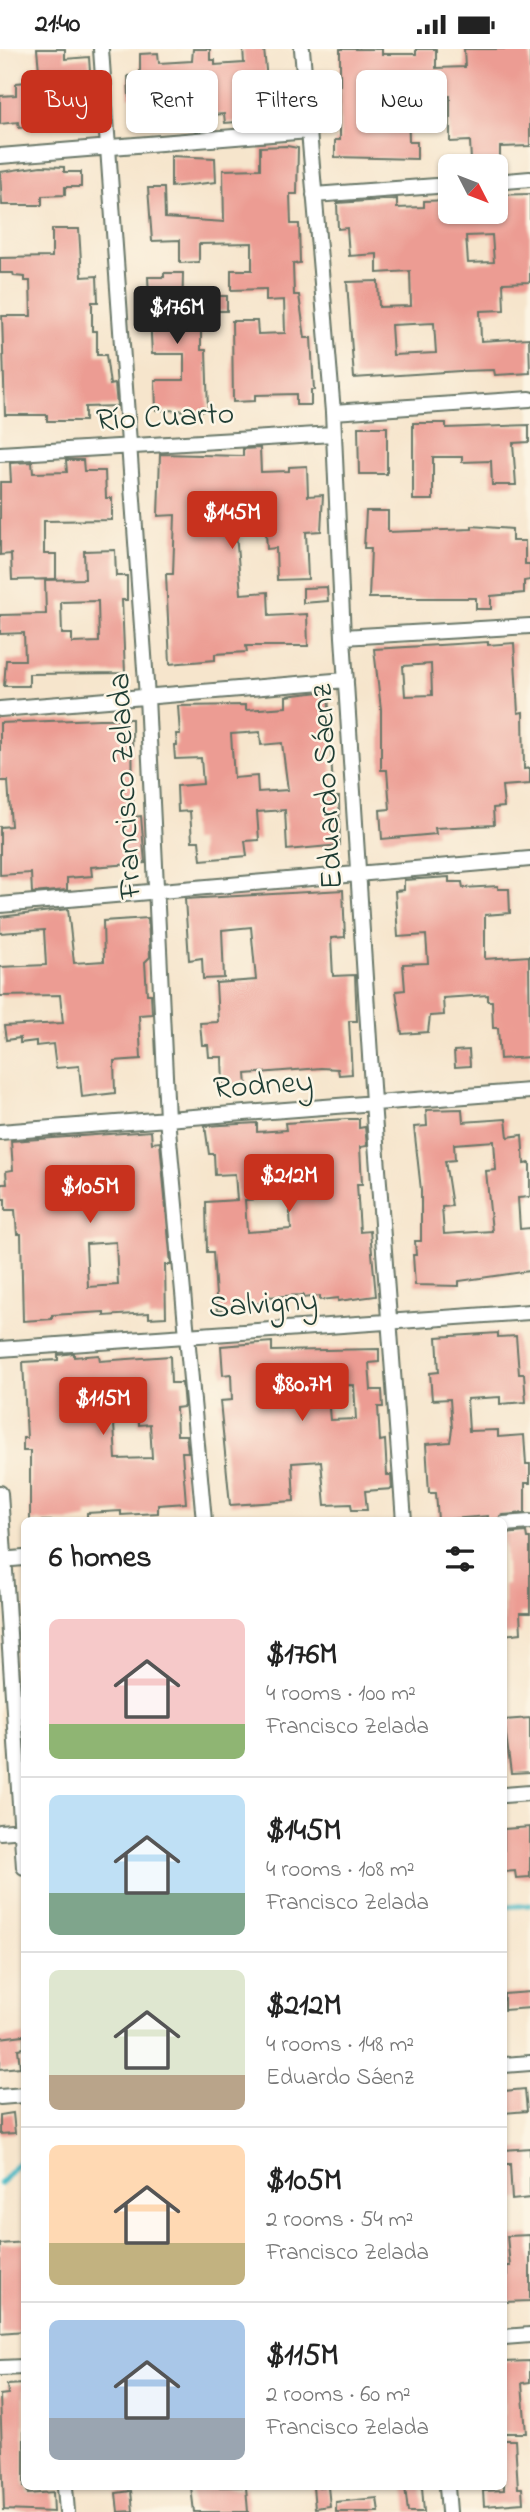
<!DOCTYPE html>
<meta charset="utf-8">
<style>
:root{--surface:#fff;--page:#f2f2f2;--text:#222;--muted:#767676;--line:#e0e0e0;--accent:#c8321e}
body{margin:0;font-family:"Indie Flower",sans-serif;background:var(--page);color:var(--text);height:100vh;display:flex;flex-direction:column;font-size:26px;white-space:nowrap}
*{box-sizing:border-box;margin:0}
p{font-size:23px;color:var(--muted)}
.icon{flex:none;width:38px;height:38px;fill:none;stroke:currentColor;stroke-width:2;stroke-linecap:round;stroke-linejoin:round}
.map{position:relative;flex:1;overflow:hidden}
.drawer{position:absolute;left:21px;top:1468px;width:486px;height:973px;display:flex;flex-direction:column;background:var(--surface);border-radius:10px;box-shadow:0 2px 5px #0004}
.drawer>*{flex:none}
.banner{position:absolute;left:21px;top:21px;width:488px;height:63px;display:flex;gap:14px}
.needle{width:46px;rotate:132deg}
.controls{position:absolute;left:438px;top:105px;display:grid;gap:14px}
.controls a{display:grid;place-items:center;width:70px;height:70px;border-radius:10px;background:var(--surface);box-shadow:0 2px 5px #0004;font-size:35px}
.price{position:absolute;translate:-50% -60px;padding:0 16px;border-radius:7px;background:var(--accent);color:#fff;font-size:23px;line-height:46px;filter:drop-shadow(0 2px 4px #0008)}
.price::after{content:'';position:absolute;left:50%;top:42px;width:21px;height:16px;margin-left:-10px;background:inherit;clip-path:polygon(0 0,100% 0,50% 100%)}
.price.current{background:#222;color:#fff}
ul{padding:0;list-style:none}
li{display:flex;align-items:center;gap:21px;height:175px;padding:0 28px}
li+li{border-top:2px solid var(--line)}
li span{display:grid;place-items:center;flex:none;width:196px;height:140px;border-radius:10px;color:#555}
li>.icon{margin-inline-start:auto}
span .icon{width:84px;height:84px;fill:#fffc;stroke-width:1}
li b{font-size:30px}
h2{display:flex;justify-content:space-between;align-items:center;height:84px;padding:0 28px;font-size:30px}
.tag{padding:0 24px;border-radius:10px;background:var(--surface);box-shadow:0 2px 5px #0004;font-size:24px;line-height:63px}
.tag.current{background:var(--accent);color:#fff}
.status{display:flex;justify-content:space-between;align-items:center;height:49px;padding:0 35px;background:var(--surface);direction:ltr}
.status svg{height:19px;fill:currentColor}
.map>svg:first-child{display:block}
</style>
<div class="status"><b>21:40</b><svg viewBox="0 0 49 12"><path d="M0 12V9h3v3zM5 12V6h3v6zM10 12V3h3v9zM15 12V0h3v12zM26 1h20v11H26zM47 4h2v5h-2z"/></svg></div>
<div class="map">
<svg width="530" height="2463" viewBox="0 0 530 2463">
<rect width="100%" height="100%" fill="#fcf5e5"/>
<filter id="ink" filterUnits="userSpaceOnUse"><feTurbulence type="fractalNoise" baseFrequency=".0143" numOctaves="2"/><feDisplacementMap in="SourceGraphic" scale="14" xChannelSelector="R" yChannelSelector="G"/><feConvolveMatrix kernelMatrix="1 2 1 2 8 2 1 2 1" color-interpolation-filters="sRGB"/></filter>
<filter id="wash" filterUnits="userSpaceOnUse"><feTurbulence type="fractalNoise" baseFrequency=".00686" numOctaves="4" result="noise"/><feDisplacementMap in="SourceGraphic" scale="28" xChannelSelector="R" yChannelSelector="G"/><feGaussianBlur stdDeviation="1.57" result="paint"/><feColorMatrix in="noise" values="0 0 0 0 0 0 0 0 0 0 0 0 0 0 0 0 0 1.4 0 .05"/><feComposite in="paint" operator="in"/></filter>
<g filter="url(#wash)">
<rect width="100%" height="100%" fill="#f6e5cc"/>
<g fill="none" stroke-linecap="round" stroke-linejoin="round">
<!-- stream -->
<path stroke="#4ab8c4" stroke-width="5" d="M 504,1858 L 530,1856
M 0,2135 L 24,2107"/>
</g>
<g id="blocks">
<!-- building -->
<path fill="#ec9c93" fill-rule="evenodd" d="M 37,0 L 65,0 L 65,10 L 89,8 L 90,23 L 86,23 L 88,65 L 70,66 L 69,56 L 34,59 L 35,77 L 19,79 L 18,73 L 0,75 L 0,47 L 16,46 L 16,34 L 40,32 Z
M 193,0 L 210,0 L 210,11 L 215,11 L 215,16 L 244,14 L 243,0 L 264,0 L 267,31 L 274,31 L 274,35 L 293,33 L 295,53 L 248,54 L 249,72 L 225,74 L 224,65 L 198,67 L 199,76 L 185,77 L 183,61 L 158,62 L 156,47 L 129,48 L 128,27 L 140,26 L 140,5 L 158,4 L 159,14 L 192,12 Z
M 340,0 L 382,0 L 382,5 L 416,5 L 416,0 L 436,0 L 436,19 L 465,18 L 464,0 L 530,0 L 530,97 L 500,98 L 500,112 L 471,112 L 470,92 L 450,93 L 450,47 L 414,48 L 414,58 L 408,58 L 409,93 L 417,93 L 417,110 L 335,108 L 335,91 L 340,91 Z
M 287,97 L 298,99 L 297,145 L 290,145 L 291,175 L 299,175 L 300,214 L 293,215 L 294,246 L 299,246 L 305,289 L 311,289 L 314,341 L 311,341 L 311,356 L 296,356 L 296,345 L 255,346 L 255,352 L 233,353 L 232,272 L 257,272 L 258,285 L 285,284 L 284,251 L 266,252 L 266,240 L 231,241 L 231,221 L 252,221 L 252,194 L 199,195 L 199,213 L 180,214 L 180,191 L 152,192 L 148,139 L 164,139 L 165,169 L 224,173 L 223,121 L 260,120 L 260,98 Z
M 171,107 L 215,109 L 216,133 L 171,138 Z
M 41,117 L 64,118 L 64,123 L 81,123 L 81,138 L 65,138 L 65,146 L 42,147 L 42,156 L 2,156 L 0,123 Z
M 530,145 L 530,233 L 503,234 L 504,261 L 480,262 L 481,292 L 529,289 L 530,324 L 495,326 L 494,321 L 460,322 L 354,329 L 347,233 L 378,232 L 379,258 L 411,257 L 410,222 L 377,224 L 377,205 L 349,207 L 347,179 L 338,180 L 337,154 L 397,150 L 397,159 L 424,158 L 424,152 L 450,151 L 450,163 L 495,163 L 495,146 ZM 492,186 L 494,213 L 468,214 L 466,187 ZM 434,274 L 436,304 L 393,306 L 391,276 Z
M 52,180 L 79,180 L 82,228 L 97,227 L 98,253 L 92,253 L 92,282 L 97,282 L 97,306 L 106,306 L 110,336 L 115,335 L 117,357 L 85,358 L 85,372 L 47,372 L 47,366 L 5,366 L 2,267 L 31,267 L 30,232 L 25,232 L 25,228 L 14,227 L 13,224 L 0,224 L 0,209 L 52,208 Z
M 164,224 L 183,224 L 182,272 L 201,271 L 201,301 L 206,301 L 208,362 L 156,361 L 155,331 L 184,331 L 184,305 L 152,305 L 148,228 L 164,228 Z
M 208,247 L 227,247 L 227,262 L 208,262 Z
M 413,374 L 446,374 L 446,379 L 529,376 L 529,393 L 513,394 L 516,436 L 492,436 L 491,412 L 462,413 L 462,408 L 433,408 L 433,451 L 413,451 Z
M 358,378 L 387,378 L 387,425 L 359,425 Z
M 260,399 L 261,423 L 289,422 L 289,418 L 307,417 L 308,447 L 323,446 L 321,482 L 306,483 L 308,530 L 277,531 L 276,499 L 267,500 L 266,484 L 236,484 L 241,545 L 268,543 L 269,567 L 307,565 L 308,597 L 246,597 L 247,603 L 215,605 L 215,611 L 170,615 L 166,525 L 173,525 L 175,466 L 158,467 L 160,405 L 243,407 L 243,400 Z
M 66,411 L 83,411 L 84,422 L 105,422 L 106,449 L 112,449 L 112,471 L 44,472 L 44,505 L 56,505 L 56,530 L 12,531 L 11,505 L 0,506 L 0,433 L 11,433 L 10,414 L 32,413 L 33,424 L 67,423 Z
M 366,462 L 388,462 L 388,483 L 472,480 L 472,477 L 512,480 L 512,492 L 525,492 L 525,515 L 530,515 L 530,531 L 524,532 L 524,544 L 491,547 L 491,560 L 476,560 L 476,549 L 369,549 L 371,499 L 364,499 Z
M 115,501 L 116,527 L 127,527 L 127,551 L 122,551 L 125,624 L 29,625 L 29,637 L 4,637 L 6,611 L 25,611 L 24,584 L 0,585 L 0,566 L 46,565 L 45,531 L 85,530 L 84,502 ZM 98,552 L 99,593 L 72,594 L 72,585 L 62,585 L 61,553 Z
M 327,538 L 328,552 L 303,554 L 303,539 Z
M 488,593 L 488,596 L 514,594 L 518,664 L 523,663 L 524,720 L 530,719 L 530,735 L 502,737 L 504,758 L 493,759 L 494,776 L 435,779 L 436,785 L 382,790 L 380,761 L 390,760 L 387,721 L 381,721 L 381,660 L 374,600 ZM 431,615 L 432,646 L 405,647 L 403,617 Z
M 328,642 L 332,723 L 334,748 L 339,748 L 340,796 L 287,801 L 285,761 L 257,763 L 259,791 L 245,792 L 247,807 L 201,811 L 199,792 L 192,792 L 190,762 L 178,763 L 177,737 L 203,735 L 201,709 L 175,710 L 174,696 L 177,696 L 176,685 L 180,685 L 178,657 L 246,656 L 246,661 L 286,658 L 286,647 ZM 260,683 L 261,696 L 282,694 L 288,741 L 258,743 L 257,727 L 234,729 L 231,685 Z
M 99,670 L 132,670 L 133,768 L 141,767 L 145,814 L 91,818 L 92,827 L 67,829 L 67,841 L 32,844 L 31,824 L 0,826 L 0,778 L 11,777 L 8,732 L 0,732 L 0,674 Z
M 449,828 L 449,833 L 462,833 L 463,839 L 498,837 L 498,840 L 509,840 L 510,864 L 485,866 L 485,910 L 529,907 L 530,1008 L 500,1010 L 498,979 L 493,979 L 492,952 L 488,952 L 488,946 L 443,949 L 444,966 L 430,967 L 428,983 L 402,985 L 396,942 L 405,941 L 403,915 L 428,914 L 426,886 L 398,888 L 395,842 L 404,841 L 404,831 Z
M 343,841 L 345,888 L 331,889 L 333,927 L 355,926 L 357,972 L 349,972 L 352,1025 L 339,1026 L 338,1020 L 321,1019 L 246,1025 L 247,1037 L 223,1038 L 222,1008 L 209,1008 L 208,996 L 202,996 L 200,974 L 218,973 L 216,934 L 256,931 L 251,878 L 222,881 L 224,929 L 203,930 L 202,909 L 189,911 L 185,850 Z
M 68,860 L 74,914 L 104,912 L 103,872 L 148,869 L 150,908 L 145,913 L 147,945 L 151,945 L 152,965 L 139,966 L 141,1010 L 114,1012 L 115,1044 L 82,1048 L 79,1017 L 56,1019 L 53,995 L 36,997 L 36,992 L 20,994 L 20,989 L 6,991 L 4,977 L 63,974 L 60,946 L 0,947 L 0,918 L 46,916 L 44,881 L 0,884 L 0,868 Z
M 469,1001 L 470,1017 L 455,1018 L 454,1002 Z
M 462,1060 L 463,1073 L 506,1070 L 508,1088 L 522,1086 L 524,1115 L 530,1114 L 530,1148 L 518,1149 L 520,1180 L 530,1179 L 530,1222 L 459,1232 L 459,1237 L 415,1236 L 413,1206 L 416,1206 L 415,1192 L 421,1192 L 421,1141 L 414,1078 L 427,1077 L 426,1061 ZM 494,1092 L 496,1121 L 486,1122 L 492,1182 L 444,1185 L 442,1158 L 452,1157 L 445,1112 L 455,1111 L 454,1095 Z
M 346,1070 L 359,1070 L 359,1079 L 365,1078 L 367,1097 L 360,1098 L 362,1135 L 357,1135 L 360,1183 L 370,1182 L 376,1247 L 338,1252 L 338,1249 L 320,1251 L 320,1247 L 303,1249 L 303,1246 L 266,1248 L 266,1254 L 238,1256 L 239,1261 L 217,1262 L 213,1203 L 207,1203 L 206,1153 L 237,1151 L 235,1125 L 215,1126 L 214,1105 L 209,1105 L 205,1077 L 257,1074 L 257,1083 L 286,1081 L 285,1074 ZM 289,1148 L 291,1180 L 247,1183 L 245,1151 Z
M 151,1082 L 152,1094 L 160,1093 L 171,1216 L 165,1216 L 166,1268 L 149,1269 L 149,1264 L 104,1267 L 104,1263 L 52,1266 L 52,1270 L 23,1272 L 21,1185 L 17,1185 L 15,1161 L 5,1161 L 5,1150 L 2,1150 L 1,1135 L 7,1135 L 6,1122 L 13,1121 L 11,1092 ZM 116,1193 L 118,1236 L 88,1238 L 86,1195 Z
M 498,1284 L 498,1288 L 516,1287 L 519,1325 L 524,1325 L 526,1353 L 500,1355 L 500,1348 L 467,1350 L 469,1382 L 498,1381 L 498,1388 L 524,1386 L 526,1415 L 530,1415 L 530,1434 L 525,1434 L 525,1464 L 503,1466 L 495,1472 L 488,1472 L 488,1467 L 438,1471 L 436,1444 L 429,1444 L 426,1395 L 450,1393 L 452,1380 L 450,1350 L 432,1351 L 430,1324 L 439,1323 L 437,1288 Z
M 272,1293 L 272,1302 L 379,1300 L 379,1313 L 369,1314 L 371,1341 L 382,1341 L 383,1358 L 378,1358 L 380,1392 L 385,1391 L 387,1426 L 391,1426 L 392,1440 L 365,1442 L 367,1461 L 352,1461 L 351,1455 L 325,1456 L 321,1412 L 292,1414 L 294,1452 L 230,1456 L 220,1352 L 232,1351 L 231,1325 L 223,1326 L 221,1297 ZM 354,1336 L 356,1370 L 330,1371 L 327,1337 Z
M 74,1304 L 74,1308 L 99,1306 L 100,1312 L 170,1307 L 171,1334 L 182,1334 L 184,1358 L 176,1359 L 177,1386 L 186,1386 L 188,1403 L 182,1403 L 186,1454 L 158,1456 L 158,1464 L 121,1466 L 121,1462 L 87,1464 L 87,1469 L 70,1472 L 30,1472 L 30,1402 L 23,1402 L 23,1389 L 27,1389 L 23,1313 L 58,1311 L 58,1306 ZM 127,1343 L 127,1347 L 137,1346 L 139,1376 L 150,1375 L 152,1409 L 116,1410 L 114,1375 L 98,1376 L 97,1349 L 100,1349 L 100,1344 Z
M 526,1483 L 527,1489 L 530,1489 L 530,1564 L 520,1564 L 521,1584 L 504,1586 L 504,1535 L 507,1535 L 504,1485 Z
M 530,1669 L 530,1723 L 511,1724 L 504,1671 Z
M 530,1778 L 530,1828 L 516,1829 L 515,1822 L 504,1823 L 504,1780 Z
M 530,1943 L 530,1959 L 504,1961 L 504,1945 Z
M 24,1986 L 24,1999 L 18,2000 L 20,2018 L 0,2020 L 0,1989 Z
M 525,2040 L 527,2062 L 504,2064 L 504,2042 Z
M 13,2064 L 15,2084 L 0,2085 L 0,2066 Z
M 530,2099 L 530,2149 L 512,2151 L 510,2115 L 504,2115 L 504,2101 Z
M 530,2186 L 530,2252 L 504,2253 L 504,2230 L 507,2230 L 507,2217 L 510,2217 L 507,2187 Z
M 24,2193 L 24,2282 L 0,2284 L 0,2195 Z
M 530,2312 L 530,2333 L 522,2334 L 526,2384 L 504,2384 L 504,2313 Z
M 24,2335 L 24,2438 L 27,2438 L 28,2445 L 53,2443 L 54,2463 L 4,2461 L 0,2346 L 8,2345 L 7,2336 Z
M 504,2391 L 515,2391 L 518,2439 L 522,2439 L 523,2454 L 484,2457 L 483,2442 L 504,2441 Z
M 191,2438 L 246,2438 L 248,2463 L 194,2463 Z
M 313,2438 L 328,2438 L 330,2457 L 315,2459 Z
M 405,2438 L 422,2438 L 424,2463 L 408,2463 Z
M 131,2442 L 133,2462 L 118,2463 L 116,2444 Z
M 377,2449 L 379,2463 L 336,2463 L 336,2453 Z"/>
</g>
</g>
<g filter="url(#ink)">
<use href="#blocks" fill-opacity="0" stroke="#6a7869" stroke-width="2"/>
<g fill="none" stroke-linecap="round" stroke-linejoin="round">
<!-- street casing -->
<g stroke="#6a7869" stroke-width="18">
<path id="street" d="M 101,0 L 147,648 L 167,1069 L 204,1472
M 302,0 L 333,363 L 343,588 L 373,1053 L 404,1472
M 0,107 L 309,82
M 495,133 L 530,130
M 314,146 L 450,136
M 333,363 L 530,350
M 0,405 L 333,385
M 343,588 L 530,577
M 0,660 L 346,631
M 0,856 L 530,810
M 0,1083 L 530,1042
M 0,1300 L 530,1263
M 0,1444 L 24,1818
M 504,1475 L 530,1473
M 0,1511 L 24,1509
M 504,1746 L 530,1744
M 0,1783 L 24,1781
M 504,2016 L 530,2014
M 0,2048 L 24,2046
M 504,2288 L 530,2286
M 0,2319 L 24,2318
M 65,2438 L 67,2463
M 447,2438 L 449,2463"/>
</g>
<!-- street -->
<use href="#street" stroke="#fff" stroke-width="14"/>
</g>
</g>
<g text-anchor="middle" stroke-width="5" stroke-linejoin="round" paint-order="stroke">
<!-- street labels -->
<g font-size="32" fill="#1f3d34" stroke="#fcf5e5">
<text transform="translate(165 366) rotate(-3)" y="11">Río Cuarto</text>
<text transform="translate(123 737) rotate(-93)" y="11">Francisco Zelada</text>
<text transform="translate(325 738) rotate(-93)" y="11">Eduardo Sáenz</text>
<text transform="translate(263 1034) rotate(-4)" y="11">Rodney</text>
<text transform="translate(263 1253) rotate(-4)" y="11">Salvigny</text>
</g>
</g>
</svg>
<div class="controls">
<a><svg class="needle" viewBox="-14 -14 28 28"><path d="M0-13l5 13h-10z" fill="#e53935"/><path d="M0 13l5-13h-10z" fill="#767676"/></svg></a>
</div>
<b class="price current" style="left:177px;top:297px">$176M</b>
<b class="price" style="left:232px;top:502px">$145M</b>
<b class="price" style="left:289px;top:1165px">$212M</b>
<b class="price" style="left:90px;top:1176px">$105M</b>
<b class="price" style="left:302px;top:1374px">$80.7M</b>
<b class="price" style="left:103px;top:1388px">$115M</b>
<div class="banner">
<a class="tag current">Buy</a>
<a class="tag">Rent</a>
<a class="tag">Filters</a>
<a class="tag">New</a>
</div>
<section class="drawer">
<h2>6 homes<svg class="icon" aria-label="filters" viewBox="0 0 24 24"><path d="M4 7h16M4 17h16"/><circle cx="9" cy="7" r="2"/><circle cx="15" cy="17" r="2"/></svg></h2>
<ul>
<li><span style="background:linear-gradient(#f6c9c9 75%,#8fb573 0)"><svg class="icon" aria-label="home" viewBox="0 0 24 24"><path d="M3 11l9-7 9 7M6 9v11h12V9"/></svg></span><div><b>$176M</b><p>4 rooms · 100 m²</p><p>Francisco Zelada</p></div></li>
<li><span style="background:linear-gradient(#bfe0f5 70%,#7fa58c 0)"><svg class="icon" aria-label="home" viewBox="0 0 24 24"><path d="M3 11l9-7 9 7M6 9v11h12V9"/></svg></span><div><b>$145M</b><p>4 rooms · 108 m²</p><p>Francisco Zelada</p></div></li>
<li><span style="background:linear-gradient(#dfe7d0 75%,#b9a48a 0)"><svg class="icon" aria-label="home" viewBox="0 0 24 24"><path d="M3 11l9-7 9 7M6 9v11h12V9"/></svg></span><div><b>$212M</b><p>4 rooms · 148 m²</p><p>Eduardo Sáenz</p></div></li>
<li><span style="background:linear-gradient(#ffd9b3 70%,#c2b280 0)"><svg class="icon" aria-label="home" viewBox="0 0 24 24"><path d="M3 11l9-7 9 7M6 9v11h12V9"/></svg></span><div><b>$105M</b><p>2 rooms · 54 m²</p><p>Francisco Zelada</p></div></li>
<li><span style="background:linear-gradient(#a9c7e8 70%,#9aa5b1 0)"><svg class="icon" aria-label="home" viewBox="0 0 24 24"><path d="M3 11l9-7 9 7M6 9v11h12V9"/></svg></span><div><b>$115M</b><p>2 rooms · 60 m²</p><p>Francisco Zelada</p></div></li>
</ul>
</section>
</div>
